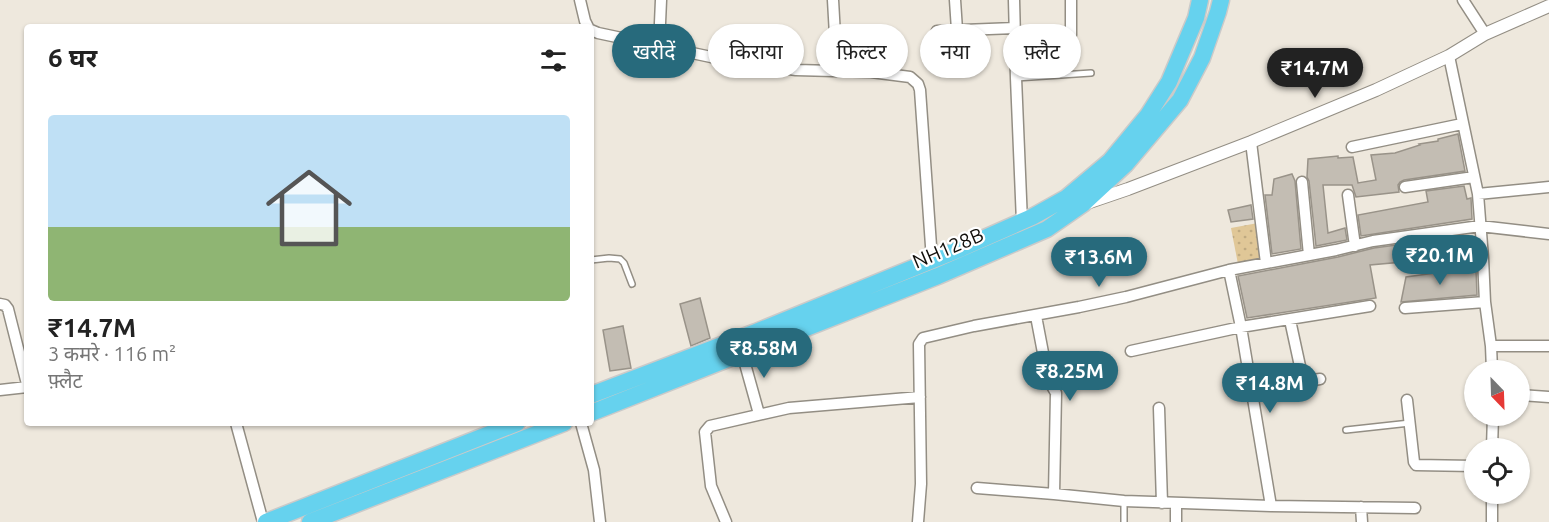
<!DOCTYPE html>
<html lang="hi">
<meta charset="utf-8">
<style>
:root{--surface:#fff;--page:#f6f6f6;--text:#222;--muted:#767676;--line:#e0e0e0;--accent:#276a7c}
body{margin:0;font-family:Ubuntu,"Noto Sans Devanagari",sans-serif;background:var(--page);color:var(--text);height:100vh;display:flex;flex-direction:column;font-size:22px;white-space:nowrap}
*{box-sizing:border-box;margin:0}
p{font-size:20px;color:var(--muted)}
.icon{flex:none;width:33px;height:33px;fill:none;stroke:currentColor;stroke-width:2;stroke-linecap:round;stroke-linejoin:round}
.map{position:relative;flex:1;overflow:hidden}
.sheet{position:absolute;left:24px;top:24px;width:570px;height:402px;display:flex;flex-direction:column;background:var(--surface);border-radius:6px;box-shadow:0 2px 4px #0004}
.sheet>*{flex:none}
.hud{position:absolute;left:612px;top:24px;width:570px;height:54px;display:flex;gap:12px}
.needle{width:39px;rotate:157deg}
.controls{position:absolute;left:1464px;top:360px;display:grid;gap:12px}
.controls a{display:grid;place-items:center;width:66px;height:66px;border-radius:50%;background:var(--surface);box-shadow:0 2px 4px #0004;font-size:30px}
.price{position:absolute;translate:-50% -51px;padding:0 14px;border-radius:21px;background:var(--accent);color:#fff;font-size:20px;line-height:39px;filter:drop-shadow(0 2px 3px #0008)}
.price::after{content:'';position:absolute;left:50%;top:36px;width:18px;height:14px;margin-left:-9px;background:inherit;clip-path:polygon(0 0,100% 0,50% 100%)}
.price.on{background:#222;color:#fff}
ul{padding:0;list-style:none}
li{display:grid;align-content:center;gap:12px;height:318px;padding:0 24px}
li+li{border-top:2px solid var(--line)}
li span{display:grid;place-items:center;height:186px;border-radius:6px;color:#555}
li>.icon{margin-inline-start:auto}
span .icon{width:108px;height:108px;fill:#fffc;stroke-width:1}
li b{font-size:26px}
h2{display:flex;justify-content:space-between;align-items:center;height:72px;padding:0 24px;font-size:26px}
.chip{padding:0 21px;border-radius:27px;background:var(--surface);box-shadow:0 2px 4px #0004;font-size:21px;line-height:54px}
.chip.on{background:var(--accent);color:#fff}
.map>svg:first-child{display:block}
</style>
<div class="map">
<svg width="1549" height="522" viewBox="0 0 1549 522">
<defs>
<pattern id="park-dots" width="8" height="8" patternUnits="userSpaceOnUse" patternTransform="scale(1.5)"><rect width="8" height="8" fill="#e0c797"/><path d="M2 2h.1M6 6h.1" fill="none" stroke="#bfaa81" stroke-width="1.8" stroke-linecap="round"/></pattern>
</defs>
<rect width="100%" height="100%" fill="#eee8dd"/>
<!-- park -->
<path fill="url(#park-dots)" d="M 1258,223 L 1262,260 L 1238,264 L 1231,228 Z"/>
<!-- building -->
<path fill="#c3bdb3" stroke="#999389" stroke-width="1.5" d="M 1458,134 L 1465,171 L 1404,180 L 1400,182 L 1398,185 L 1399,192 L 1356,197 L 1352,185 L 1323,185 L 1328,233 L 1345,228 L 1347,240 L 1316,246 L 1309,181 L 1307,177 L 1308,159 L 1338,156 L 1338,158 L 1353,157 L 1358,183 L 1376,180 L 1371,155 L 1395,153 L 1420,145 L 1419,144 L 1438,141 L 1438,139 Z
M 1292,174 L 1295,181 L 1301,249 L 1272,254 L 1265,195 L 1272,195 L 1274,179 Z
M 1464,186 L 1467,199 L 1471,198 L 1472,219 L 1361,236 L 1358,215 L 1428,202 L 1426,191 Z
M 1251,205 L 1253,219 L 1231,222 L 1228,210 Z
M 1434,240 L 1436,259 L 1370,265 L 1376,298 L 1247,318 L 1238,276 L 1338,257 L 1374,248 Z
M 1457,270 L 1476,270 L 1477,295 L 1401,302 L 1406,277 L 1435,273 L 1457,272 Z
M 700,298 L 710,338 L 691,346 L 680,304 Z
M 623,326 L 631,368 L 610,371 L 603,330 Z"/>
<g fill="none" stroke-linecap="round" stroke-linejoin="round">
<!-- service casing -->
<g stroke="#938e84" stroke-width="8">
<path id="service" d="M 1016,78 L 1091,73
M 591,260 L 609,258 L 620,259 L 624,263 L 632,284
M 1346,430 L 1410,423
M 1124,522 L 1124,501"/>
</g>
<!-- minor casing -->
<g stroke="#938e84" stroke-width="13">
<path id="minor" d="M 580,0 L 585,21 L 588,27
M 833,0 L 837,71
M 955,0 L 957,30
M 1014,0 L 1016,78 L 1022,222
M 1071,0 L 1071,35
M 1463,0 L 1485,34
M 591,30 L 598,33 L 711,57 L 796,70 L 871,72 L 910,77 L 918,84 L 920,90 L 932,260
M 937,31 L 1015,28
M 659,46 L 661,0
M 1449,56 L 1478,194 L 1483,258 L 1485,302 L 1491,346 L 1492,370
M 1251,142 L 1266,263
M 1352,147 L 1462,124
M 1302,182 L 1309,255
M 1405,187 L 1474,177
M 1478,194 L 1549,187
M 1348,195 L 1355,246
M 1229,270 L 1241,327 L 1271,506
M 0,304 L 5,305 L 8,309 L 27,384
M 1405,308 L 1485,302
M 1036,316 L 1048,379 L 1056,393 L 1054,494
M 1290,320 L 1303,380 L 1306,381 L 1320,379
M 1491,346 L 1549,346
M 1131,351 L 1241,327 L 1370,306
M 742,353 L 759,414
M 0,390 L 27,387
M 1520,395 L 1549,397
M 1407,400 L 1414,462 L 1416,465 L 1474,466
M 1159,408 L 1162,503
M 236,423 L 263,522
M 581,423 L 594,470 L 600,522
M 1492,448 L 1493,416
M 977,488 L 1054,494 L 1124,501 L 1271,506 L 1415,508
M 1176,503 L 1176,522
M 1361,507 L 1362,522
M 726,522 L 711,486 L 705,432 L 710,426 L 789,408 L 920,397
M 918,522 L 921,484 L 919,344 L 923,338 L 974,326 L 1079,307 L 1126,297 L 1229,270 L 1336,250 L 1373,241 L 1480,226 L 1549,234
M 1492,522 L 1492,494"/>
</g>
<!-- tertiary casing -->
<g stroke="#938e84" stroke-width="14">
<path id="tertiary" d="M 1087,203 L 1128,189 L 1251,142 L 1376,90 L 1449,56 L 1485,34 L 1549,6"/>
</g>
<!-- trunk casing -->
<g stroke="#cbcac9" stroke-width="19">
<path id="trunk" d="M 591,395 L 756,332 L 962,248 L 1032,217 L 1066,198 L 1110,161 L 1148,115 L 1169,82 L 1196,18 L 1200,0
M 591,413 L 938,276 L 1047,229 L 1083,204 L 1125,165 L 1180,100 L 1202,58 L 1218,12 L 1221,0
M 266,522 L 517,423
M 310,522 L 564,423"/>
</g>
<!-- service -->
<use href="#service" stroke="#fff" stroke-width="5"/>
<!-- minor -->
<use href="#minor" stroke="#fff" stroke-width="10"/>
<!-- tertiary -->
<use href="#tertiary" stroke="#fff" stroke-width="12"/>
<!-- trunk -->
<use href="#trunk" stroke="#66d2ee" stroke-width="16"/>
</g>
<g text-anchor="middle" stroke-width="4.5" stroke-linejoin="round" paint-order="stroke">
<!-- street labels -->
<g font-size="20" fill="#110f0b" stroke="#fff">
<text transform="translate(948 248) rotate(-23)" y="7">NH128B</text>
</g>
</g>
</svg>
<div class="controls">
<a><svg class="needle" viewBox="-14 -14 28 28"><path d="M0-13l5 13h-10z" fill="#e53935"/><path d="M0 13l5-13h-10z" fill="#767676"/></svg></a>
<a><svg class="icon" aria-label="locate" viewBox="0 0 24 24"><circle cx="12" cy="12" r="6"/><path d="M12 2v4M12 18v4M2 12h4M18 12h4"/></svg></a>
</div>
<b class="price on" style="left:1315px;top:99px">₹14.7M</b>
<b class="price" style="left:1440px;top:286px">₹20.1M</b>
<b class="price" style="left:1099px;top:288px">₹13.6M</b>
<b class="price" style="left:764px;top:379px">₹8.58M</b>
<b class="price" style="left:1070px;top:402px">₹8.25M</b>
<b class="price" style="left:1270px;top:414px">₹14.8M</b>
<div class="hud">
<a class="chip on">खरीदें</a>
<a class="chip">किराया</a>
<a class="chip">फ़िल्टर</a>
<a class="chip">नया</a>
<a class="chip">फ़्लैट</a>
</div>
<section class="sheet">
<h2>6 घर<svg class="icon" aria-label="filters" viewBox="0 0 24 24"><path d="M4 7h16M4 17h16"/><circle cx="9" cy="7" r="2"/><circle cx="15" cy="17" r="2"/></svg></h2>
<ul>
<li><span style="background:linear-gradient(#bfe0f5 60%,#8fb573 0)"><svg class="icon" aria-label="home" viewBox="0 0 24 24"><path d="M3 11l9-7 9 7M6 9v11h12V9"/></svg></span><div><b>₹14.7M</b><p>3 कमरे · 116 m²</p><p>फ़्लैट</p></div></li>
</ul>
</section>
</div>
